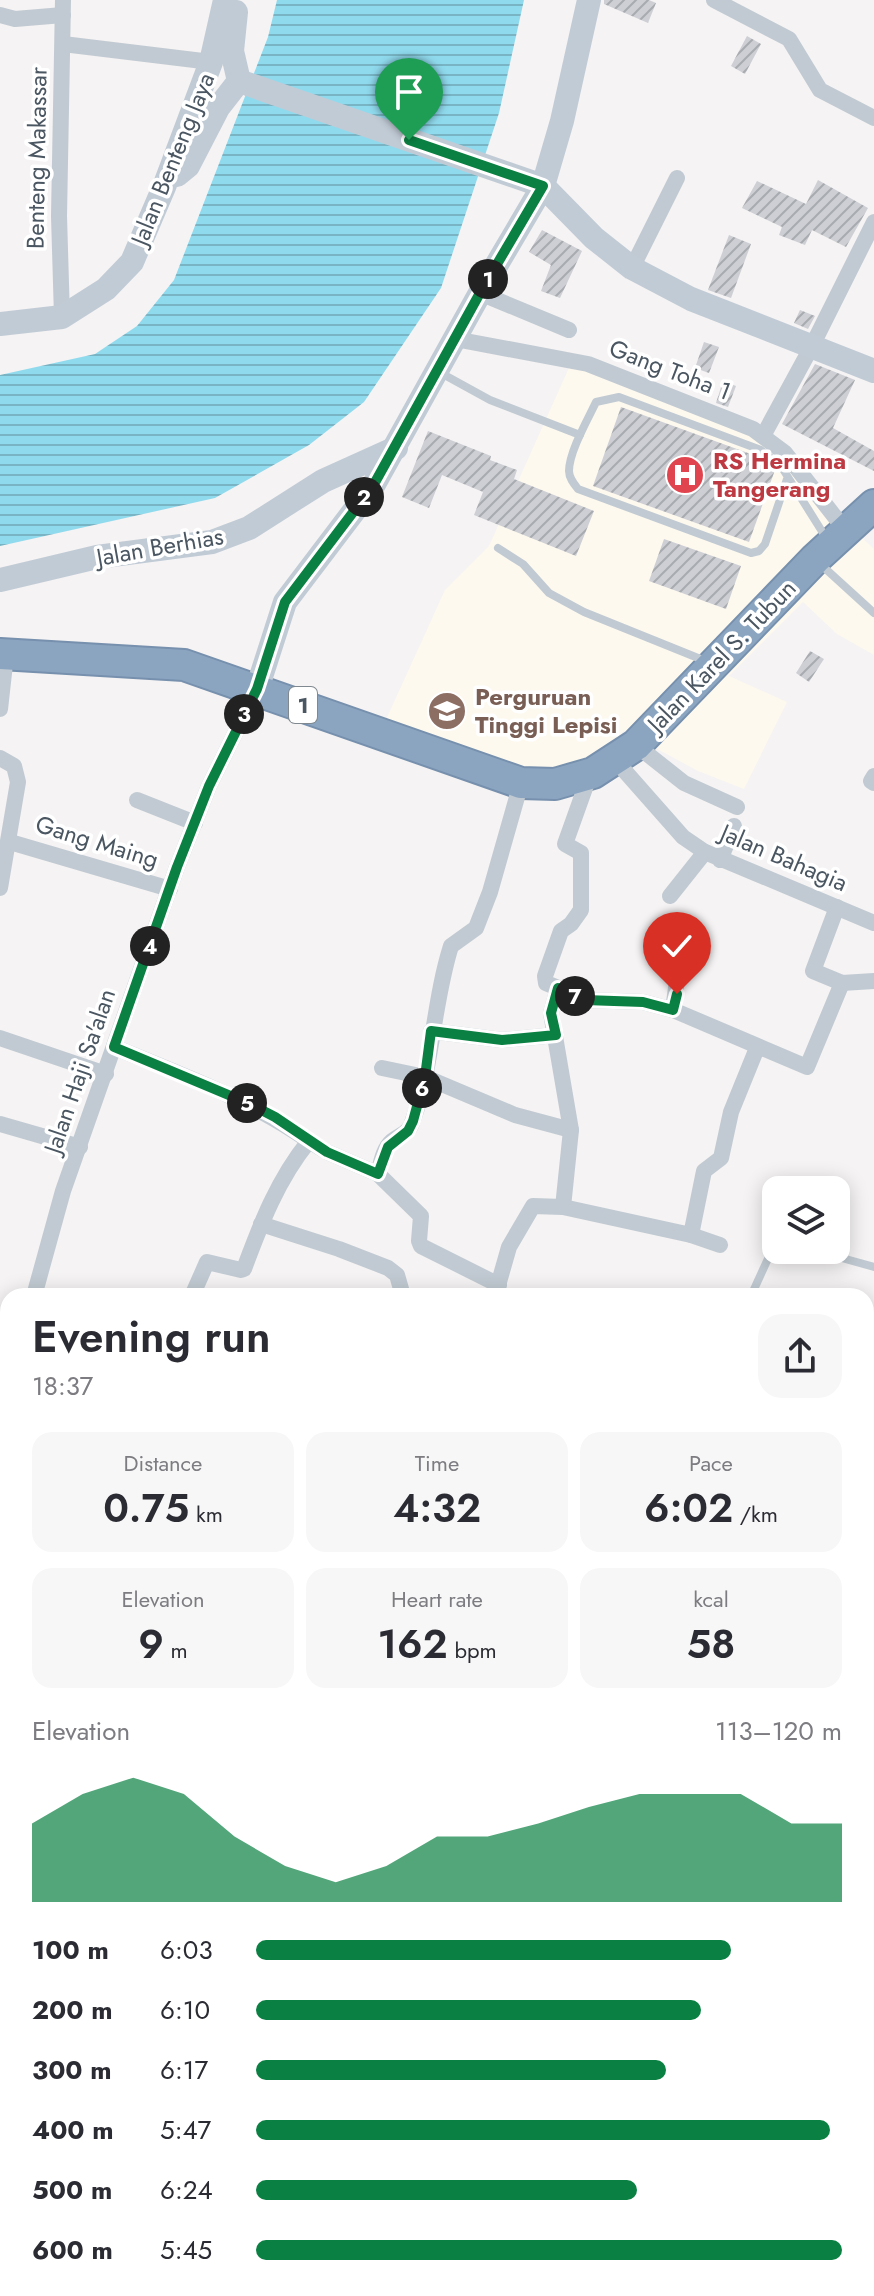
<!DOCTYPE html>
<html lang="en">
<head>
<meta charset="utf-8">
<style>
	body { margin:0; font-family:Jost,sans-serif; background:#f7f7f7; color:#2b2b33; height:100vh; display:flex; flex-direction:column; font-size:30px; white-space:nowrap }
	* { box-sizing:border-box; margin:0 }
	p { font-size:26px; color:#7c7c81 }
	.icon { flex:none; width:44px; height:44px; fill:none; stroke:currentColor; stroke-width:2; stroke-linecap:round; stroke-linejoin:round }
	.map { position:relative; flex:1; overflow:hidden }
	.side { position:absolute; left:0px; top:1288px; width:874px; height:1008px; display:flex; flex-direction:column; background:#fff; border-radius:24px 24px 0 0; box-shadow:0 4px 20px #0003 }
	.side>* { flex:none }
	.buttons { position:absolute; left:762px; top:1176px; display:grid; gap:16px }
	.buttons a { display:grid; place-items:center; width:88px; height:88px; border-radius:16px; background:#fff; box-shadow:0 4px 20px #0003; font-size:40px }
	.pin { position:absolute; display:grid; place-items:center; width:68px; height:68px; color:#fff; margin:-82px -34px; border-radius:50% 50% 50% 0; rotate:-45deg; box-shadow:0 0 8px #0007 }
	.pin .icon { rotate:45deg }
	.km { position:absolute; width:40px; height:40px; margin:-20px; border-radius:50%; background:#222; color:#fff; font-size:22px; line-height:40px; text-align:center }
	.round { display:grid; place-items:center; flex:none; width:84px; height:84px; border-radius:24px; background:#f7f7f7 }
	.overview { display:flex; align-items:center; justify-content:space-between; height:136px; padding:0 32px }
	h1 { font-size:44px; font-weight:600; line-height:60px }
	.stats { display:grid; grid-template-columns:repeat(3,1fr); gap:12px; height:136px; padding:8px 32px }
	.stats div { display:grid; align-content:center; border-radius:20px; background:#f7f7f7; text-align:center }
	.stats b { font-size:40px; font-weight:600 }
	.stats small { font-size:22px; font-weight:400 }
	.stats p { font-size:22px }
	.chart { height:224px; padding:16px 32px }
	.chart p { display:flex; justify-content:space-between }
	.chart svg { width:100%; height:144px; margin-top:8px; fill:#0b8043; opacity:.7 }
	ul { padding:0 32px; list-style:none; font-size:26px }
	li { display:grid; grid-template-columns:128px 96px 1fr; align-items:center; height:60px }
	li i { height:20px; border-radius:10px; background:#0b8043 }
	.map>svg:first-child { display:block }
</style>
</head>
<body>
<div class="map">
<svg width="874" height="2296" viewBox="0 0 874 2296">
	<defs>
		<pattern id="water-rules" width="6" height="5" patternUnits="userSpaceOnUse" patternTransform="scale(2)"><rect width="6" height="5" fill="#90daee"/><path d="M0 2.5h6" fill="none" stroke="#78b4c4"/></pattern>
		<pattern id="building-hatch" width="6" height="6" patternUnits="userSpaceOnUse" patternTransform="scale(2)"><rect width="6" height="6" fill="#cdcfd5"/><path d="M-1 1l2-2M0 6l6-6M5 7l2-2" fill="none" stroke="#a8abb0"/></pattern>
	</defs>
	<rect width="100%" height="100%" fill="#f5f3f3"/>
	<!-- commercial -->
	<polygon fill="#fdf9ef" points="572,361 769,434 845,522 874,549 874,655 837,634 803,602 729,676 787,702 744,789 698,771 624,731 603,750 544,776 384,724 445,590 489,546"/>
	<!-- water -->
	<polygon fill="url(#water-rules)" points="277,0 524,0 499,113 441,288 364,402 309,445 215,498 0,546 0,375 95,354 137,326 174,280 268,37"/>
	<!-- building -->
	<g fill="url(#building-hatch)">
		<polygon points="604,0 649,0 656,3 648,23 604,4"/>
		<polygon points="747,36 761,44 745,74 731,66"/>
		<polygon points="818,180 868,208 846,247 812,230 805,245 779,235 782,227 742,208 757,181 806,204"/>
		<polygon points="542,230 582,251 560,298 541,291 551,265 529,252"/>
		<polygon points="729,235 751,244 731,298 708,290"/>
		<polygon points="800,310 815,316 808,329 794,323"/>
		<polygon points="704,342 719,347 709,373 695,368"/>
		<polygon points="815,364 855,380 833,428 874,451 874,471 782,424"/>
		<polygon points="723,381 736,386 728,407 716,403"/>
		<polygon points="621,407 759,457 775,470 749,542 593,486"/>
		<polygon points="428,431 491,456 490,460 517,470 514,479 594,511 576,556 474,515 483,492 442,475 429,508 402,497"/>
		<polygon points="664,539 741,566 726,609 649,581"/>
		<polygon points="810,651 824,659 809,682 796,673"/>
	</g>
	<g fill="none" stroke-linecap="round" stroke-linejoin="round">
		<!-- highway casing -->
		<g stroke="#7690ad" stroke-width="34">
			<polyline id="highway" points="0,654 184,665 521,783 555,784 593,773 636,745 815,559 874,505"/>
		</g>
		<!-- lane -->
		<g stroke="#c1cad2" stroke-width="8">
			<polyline points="439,372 490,400 580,435"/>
			<path d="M787 479 765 544 759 551 751 553 578 489C574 484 569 478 569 471 569 452 588 419 596 402L619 397 761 450 781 466 828 541"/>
			<polyline points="498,548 523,564 549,593 584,612 708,662"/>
			<polyline points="818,562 874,613"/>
			<polyline points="813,1250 874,1267"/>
			<polyline points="751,1296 776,1241"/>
			<polyline points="866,1479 874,1458"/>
			<polyline points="866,1672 874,1675"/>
			<polyline points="0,1816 8,1818"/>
			<polyline points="866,2010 874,2013"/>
			<polyline points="866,2268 874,2271"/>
			<polyline points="166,2296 169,2288"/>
			<polyline points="417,2296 419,2288"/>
		</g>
		<!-- street -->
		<g stroke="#c1cad2" stroke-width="16">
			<polyline points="714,0 789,39 820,90 874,118"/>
			<polyline points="0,15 15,19 63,15"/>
			<polyline points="63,44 211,62"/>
			<polyline points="632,268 677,178"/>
			<polyline points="480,293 569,330"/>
			<polyline points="62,317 59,216 63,0"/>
			<polyline points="455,339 588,364 753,429 785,453 846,531"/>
			<polyline points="763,436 812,346 874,222"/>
			<polyline points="0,709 6,655"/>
			<polyline points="636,745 684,783 737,807"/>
			<polyline points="0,758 14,766 18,782 0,888"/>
			<polyline points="615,760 683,837 705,852 874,923"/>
			<polyline points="874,776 871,781 874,783"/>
			<polyline points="137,800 195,823"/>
			<polyline points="10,842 170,889"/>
			<polyline points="720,860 734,826"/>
			<polyline points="670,896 705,852"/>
			<polyline points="837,907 813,971 842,983 874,981"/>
			<polyline points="672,937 681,950 673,1010"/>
			<polyline points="558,988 546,983 545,976 561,931 571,924 581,910 581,853 565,844 590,774"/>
			<polyline points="431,1031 502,1040 556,1035"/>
			<polyline points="0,1038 106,1074"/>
			<path d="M114 1047C181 1075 249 1099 309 1141 278 1179 261 1223 244 1269L241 1270 207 1262 192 1296"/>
			<polyline points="382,1068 425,1077 515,1115 571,1130"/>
			<polyline points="0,1124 80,1147"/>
			<polyline points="309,1141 327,1152 378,1174 421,1216 419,1241 421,1246 499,1285"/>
			<path d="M378 1174C381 1163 383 1149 392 1141 402 1133 409 1134 413 1120 433 1064 433 1003 451 946L476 928 490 892 521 783"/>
			<polyline points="563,1207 571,1130 551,1013 558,988 585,1000 643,1002 673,1010 807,1067 842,983"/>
			<polyline points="261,1224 339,1249 388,1268 397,1275 403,1296"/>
			<polyline points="691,1235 720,1245"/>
			<polyline points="34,1296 63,1191 177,867 209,786 257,689"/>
			<polyline points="495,1296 509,1247 533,1206 563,1207 691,1235 704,1171 721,1158 731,1112 757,1048"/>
			<polyline points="0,1360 8,1363"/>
			<polyline points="0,1410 8,1386"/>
			<polyline points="0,1490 4,1502 3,1533 8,1539"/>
		</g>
		<!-- secondary -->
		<g stroke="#c1cbd6" stroke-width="24">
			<polyline points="236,12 232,51 239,81"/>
			<polyline points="239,81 543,186 594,238 632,268 691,299 874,371"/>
			<polyline points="177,175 188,166 218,108 239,81"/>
			<polyline points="0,324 62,317 106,289 132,262 164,187 211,62 225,0"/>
			<polyline points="0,580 97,557 212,542 249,528 323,481 396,448"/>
			<polyline points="257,689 285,602 373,486 480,293 543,186 562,121 589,0"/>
		</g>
		<!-- highway -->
		<use href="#highway" stroke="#8ba5c1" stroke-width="30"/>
	</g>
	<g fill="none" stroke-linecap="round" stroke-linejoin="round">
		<!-- route casing -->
		<g stroke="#fff" stroke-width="16">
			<polyline id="route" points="409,140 543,186 480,293 373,486 285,602 257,689 209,786 177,867 114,1047 250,1104 275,1117 327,1152 378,1174 388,1147 408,1131 413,1121 425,1077 431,1031 502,1040 556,1035 551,1013 558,988 585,1000 643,1002 673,1010 677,994"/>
		</g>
		<!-- route -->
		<use href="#route" stroke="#0b8043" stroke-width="10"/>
	</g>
	<!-- icons -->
	<defs>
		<g id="hospital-disc" transform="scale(2)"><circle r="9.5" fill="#e0444e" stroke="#fff"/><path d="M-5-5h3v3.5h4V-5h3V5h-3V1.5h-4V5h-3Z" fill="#fff"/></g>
		<g id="university-disc" transform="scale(2)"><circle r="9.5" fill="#8d6e63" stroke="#fff"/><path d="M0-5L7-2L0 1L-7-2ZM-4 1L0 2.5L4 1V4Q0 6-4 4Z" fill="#fff"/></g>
	</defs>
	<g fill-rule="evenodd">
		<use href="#hospital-disc" x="685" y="475"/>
		<use href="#university-disc" x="447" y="711"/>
	</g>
	<g text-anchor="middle" stroke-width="7" stroke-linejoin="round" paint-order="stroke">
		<!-- shield labels -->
		<rect fill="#fff" stroke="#808990" stroke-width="2" x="289" y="687" width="28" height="36" rx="6"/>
		<g font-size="22" font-weight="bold" fill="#4a5661">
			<text x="303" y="713">1</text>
		</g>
		<!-- street labels -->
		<g font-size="24" fill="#4a5661" stroke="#fff">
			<text transform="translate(37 158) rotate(-89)" y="8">Benteng Makassar</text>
			<text transform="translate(173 159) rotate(-68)" y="8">Jalan Benteng Jaya</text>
			<text transform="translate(670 370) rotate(21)" y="8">Gang Toha 1</text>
			<text transform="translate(160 547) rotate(-10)" y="8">Jalan Berhias</text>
			<text transform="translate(722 656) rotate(-46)" y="8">Jalan Karel S. Tubun</text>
			<text transform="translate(97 842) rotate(17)" y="8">Gang Maing</text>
			<text transform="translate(784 858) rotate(23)" y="8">Jalan Bahagia</text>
			<text transform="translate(80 1071) rotate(-71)" y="8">Jalan Haji Sa'alan</text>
		</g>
		<!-- health labels -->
		<g font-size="24" font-weight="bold" fill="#be3a42" stroke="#fff" text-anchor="start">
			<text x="713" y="469">RS Hermina<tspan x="713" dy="28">Tangerang</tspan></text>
		</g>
		<!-- education labels -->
		<g font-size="24" font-weight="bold" fill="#785e54" stroke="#fff" text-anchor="start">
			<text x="475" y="705">Perguruan<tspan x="475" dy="28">Tinggi Lepisi</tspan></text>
		</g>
	</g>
</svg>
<div class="buttons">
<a><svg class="icon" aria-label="layers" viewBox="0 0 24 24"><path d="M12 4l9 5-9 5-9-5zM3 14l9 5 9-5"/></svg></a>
</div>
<div class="pin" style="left:409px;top:140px;background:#1e9e55"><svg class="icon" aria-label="arrive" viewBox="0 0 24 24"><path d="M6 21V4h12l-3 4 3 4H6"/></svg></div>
<div class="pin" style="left:677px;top:994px;background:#d93025"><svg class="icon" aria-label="check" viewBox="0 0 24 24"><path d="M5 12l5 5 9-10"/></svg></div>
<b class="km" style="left:488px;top:279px">1</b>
<b class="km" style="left:364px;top:497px">2</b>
<b class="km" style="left:244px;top:714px">3</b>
<b class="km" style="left:150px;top:946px">4</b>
<b class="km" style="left:247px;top:1103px">5</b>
<b class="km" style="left:422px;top:1088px">6</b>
<b class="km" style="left:575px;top:996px">7</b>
<section class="side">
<div class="overview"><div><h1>Evening run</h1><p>18:37</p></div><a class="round"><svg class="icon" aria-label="share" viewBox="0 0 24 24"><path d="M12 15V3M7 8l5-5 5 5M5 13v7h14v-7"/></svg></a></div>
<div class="stats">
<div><p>Distance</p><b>0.75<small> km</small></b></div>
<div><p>Time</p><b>4:32</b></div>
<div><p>Pace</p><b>6:02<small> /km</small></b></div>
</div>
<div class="stats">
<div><p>Elevation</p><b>9<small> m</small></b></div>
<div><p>Heart rate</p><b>162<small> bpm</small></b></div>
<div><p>kcal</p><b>58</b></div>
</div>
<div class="chart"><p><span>Elevation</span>113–120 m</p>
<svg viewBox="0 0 160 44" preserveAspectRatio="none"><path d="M0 44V20L10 11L20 6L30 11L40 24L50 33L60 38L70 33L80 24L90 24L100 20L110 15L120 11L130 11L140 11L150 20L160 20V44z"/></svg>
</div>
<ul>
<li><b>100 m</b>6:03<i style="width:81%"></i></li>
<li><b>200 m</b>6:10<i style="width:76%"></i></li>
<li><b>300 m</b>6:17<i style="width:70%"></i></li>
<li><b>400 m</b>5:47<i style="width:98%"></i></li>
<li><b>500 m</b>6:24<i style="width:65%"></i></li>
<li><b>600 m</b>5:45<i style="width:100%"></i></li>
</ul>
</section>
</div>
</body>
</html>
